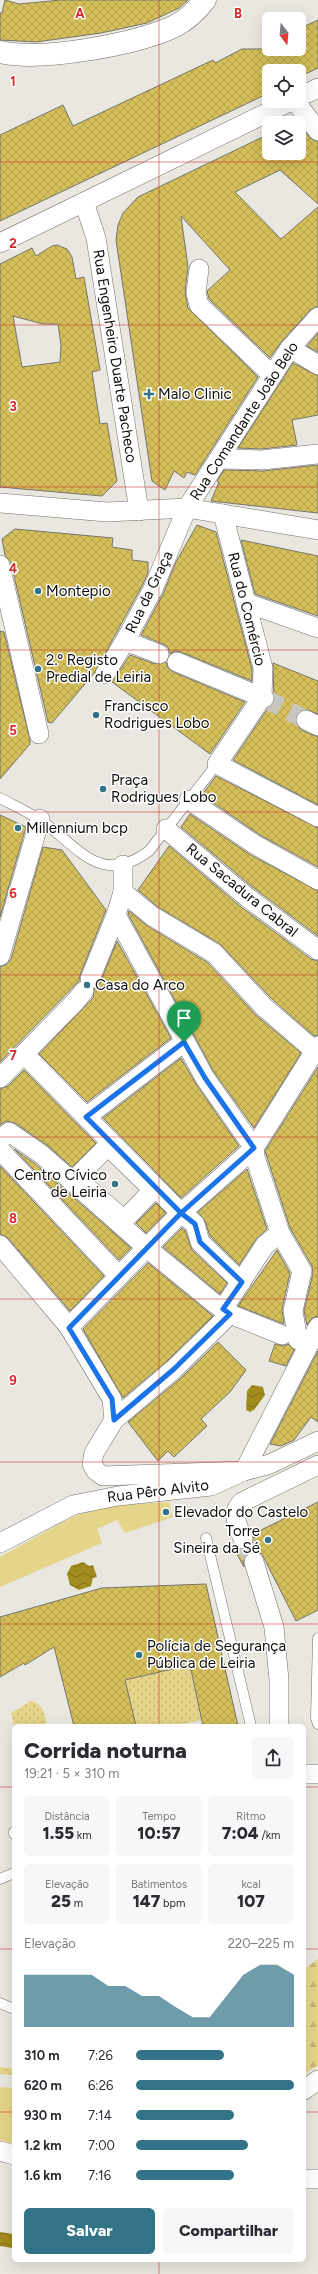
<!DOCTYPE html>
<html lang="pt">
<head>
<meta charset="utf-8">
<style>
	body { margin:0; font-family:Figtree,sans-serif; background:#f7f7f7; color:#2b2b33; height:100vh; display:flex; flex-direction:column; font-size:15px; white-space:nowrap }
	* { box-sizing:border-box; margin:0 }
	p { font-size:13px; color:#7c7c81 }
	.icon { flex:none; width:22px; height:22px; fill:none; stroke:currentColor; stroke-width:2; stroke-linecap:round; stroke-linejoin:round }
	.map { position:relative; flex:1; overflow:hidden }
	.sheet { position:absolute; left:12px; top:1724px; width:294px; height:538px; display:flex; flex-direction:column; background:#fff; border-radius:6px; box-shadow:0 4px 16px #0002 }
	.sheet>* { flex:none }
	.needle { width:26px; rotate:164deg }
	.tools { position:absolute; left:262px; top:12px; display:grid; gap:8px }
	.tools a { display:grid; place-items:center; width:44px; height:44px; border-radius:6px; background:#fff; box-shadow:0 4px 16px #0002; font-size:20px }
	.pin { position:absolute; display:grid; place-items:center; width:34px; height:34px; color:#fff; margin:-41px -17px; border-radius:50% 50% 50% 0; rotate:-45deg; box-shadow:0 0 4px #0007 }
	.pin .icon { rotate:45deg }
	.round { display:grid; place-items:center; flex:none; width:42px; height:42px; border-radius:6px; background:#f7f7f7 }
	.summary { display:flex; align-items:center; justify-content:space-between; height:68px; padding:0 12px }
	h1 { font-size:22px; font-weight:800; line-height:30px }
	.metrics { display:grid; grid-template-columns:repeat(3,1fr); gap:6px; height:68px; padding:4px 12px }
	.metrics div { display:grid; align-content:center; border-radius:6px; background:#f7f7f7; text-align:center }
	.metrics b { font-size:17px; font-weight:800 }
	.metrics small { font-size:11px; font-weight:400 }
	.metrics p { font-size:11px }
	.chart { height:112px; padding:8px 12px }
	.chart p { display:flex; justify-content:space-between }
	.chart svg { width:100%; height:72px; margin-top:4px; fill:#337387; opacity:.7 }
	.action { display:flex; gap:8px; margin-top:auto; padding:8px 12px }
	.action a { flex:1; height:46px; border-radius:6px; background:#337387; color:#fff; font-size:16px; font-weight:800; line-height:46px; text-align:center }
	.action a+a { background:#f7f7f7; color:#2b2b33 }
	ul { padding:0 12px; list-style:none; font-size:13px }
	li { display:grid; grid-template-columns:64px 48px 1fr; align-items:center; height:30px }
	li i { height:10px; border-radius:5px; background:#337387 }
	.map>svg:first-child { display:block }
</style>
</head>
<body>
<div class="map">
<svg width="318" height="2274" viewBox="0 0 318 2274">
	<defs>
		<pattern id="forest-firs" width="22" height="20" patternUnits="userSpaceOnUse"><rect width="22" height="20" fill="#e5d58a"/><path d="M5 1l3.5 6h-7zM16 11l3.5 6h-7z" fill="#c3b676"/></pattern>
		<pattern id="park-dots" width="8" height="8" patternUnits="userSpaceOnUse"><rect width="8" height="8" fill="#e5d58a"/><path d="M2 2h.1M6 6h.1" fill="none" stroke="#c3b676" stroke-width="1.8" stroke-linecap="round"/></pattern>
		<pattern id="water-waves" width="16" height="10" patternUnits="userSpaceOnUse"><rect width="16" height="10" fill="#a28c1d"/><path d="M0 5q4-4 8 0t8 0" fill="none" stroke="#827118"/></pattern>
		<pattern id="building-cross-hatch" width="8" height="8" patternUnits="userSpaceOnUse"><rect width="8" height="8" fill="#d5bf5a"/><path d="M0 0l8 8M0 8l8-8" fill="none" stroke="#b6a34d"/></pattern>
	</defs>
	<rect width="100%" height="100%" fill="#e9e7df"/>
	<!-- grass -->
	<g fill="#e5d58a">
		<polygon points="169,1502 173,1517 125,1533 117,1520 97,1529 102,1543 0,1587 0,1557 72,1517 108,1506"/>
		<polygon points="0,2087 14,2088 14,2144 0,2140"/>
	</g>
	<!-- forest -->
	<polygon fill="url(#forest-firs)" points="318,1959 318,2065 304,2074 304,1969"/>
	<!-- park -->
	<g fill="url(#park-dots)">
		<polygon points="190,1665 202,1720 173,1726 136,1726 125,1680"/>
		<path d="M31 1701C44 1704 45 1715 47 1726L14 1727 11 1713Z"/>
		<polygon points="0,2067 14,2069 14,2075 0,2074"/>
	</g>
	<!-- water -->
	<g fill="url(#water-waves)">
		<polygon points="252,1385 263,1387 265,1395 254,1410 250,1412 246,1410 247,1391"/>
		<polygon points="83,1562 89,1566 93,1565 97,1577 93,1578 91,1586 79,1590 70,1585 67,1574 71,1566"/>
		<polygon points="0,2232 14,2234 12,2248 0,2246"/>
	</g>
	<!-- building -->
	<g fill="url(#building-cross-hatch)" stroke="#76756e" fill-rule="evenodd">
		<polygon points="5,0 19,4 61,0 188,0 179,8 147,23 101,33 36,42 0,40 0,13 2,13"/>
		<polygon points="318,20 318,68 299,77 299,71 269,71 269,93 0,221 0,135 63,105 73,126 213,60 215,63 242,49 262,49 269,45 269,49 299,49 299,29"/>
		<polygon points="299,124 310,138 318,142 318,204 280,170 235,192 281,239 318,207 318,306 310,310 282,341 270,358 209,299 207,291 230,270 181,216 188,267 185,292 188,308 258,377 195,475 187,472 184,478 174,471 165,490 152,481 116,240 118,225 123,213 138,197 269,134 269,153 299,153"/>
		<path d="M57 245 67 249 72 257 76 279 84 277 100 370 92 372 100 424 107 423 117 481 102 496 0 487V264L32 248 36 256 52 246ZM13 316 43 324H58L61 345 60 362 22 367Z"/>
		<polygon points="318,333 318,352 307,346"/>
		<polygon points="293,363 318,376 318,415 292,420 297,445 262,449 238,448"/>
		<polygon points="318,465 318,513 211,501 219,482 217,481 224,470 263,471"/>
		<polygon points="197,525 216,532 252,669 252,681 181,652 175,651 170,654 168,647 163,644 141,635 163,594 176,562"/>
		<polygon points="15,529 113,538 112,547 132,550 132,560 148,562 148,573 143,584 95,672 52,723 48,722 11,563 5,555 2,539"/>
		<polygon points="241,540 318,556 318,616 255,594"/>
		<polygon points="0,631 4,632 30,740 30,744 0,779"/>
		<polygon points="130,655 155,664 166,662 168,668 173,672 245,702 210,754 112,682"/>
		<polygon points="273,663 318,681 318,714 305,709 300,711 295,720 301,730 318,737 318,805 233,760 268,708 274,702"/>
		<polygon points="216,776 318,828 318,867 260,835 202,795"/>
		<polygon points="190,814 249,854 318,891 318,936 255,889 181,827"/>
		<polygon points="0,815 26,827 0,917"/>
		<polygon points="169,846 241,907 311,959 318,961 318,1035 314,1036 272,999 220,944 158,907 138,890"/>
		<polygon points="43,847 62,850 106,910 80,975 79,981 0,1062 0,967 7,964 11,959"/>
		<polygon points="129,911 146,925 207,962 256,1015 301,1053 254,1128 214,1072 128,914"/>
		<polygon points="117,941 171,1038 87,1102 39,1054 93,998 94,989 100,983"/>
		<polygon points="181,1058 196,1084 239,1146 181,1198 103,1118"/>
		<polygon points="318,1067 318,1316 312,1318 307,1325 304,1311 313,1273 312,1266 290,1228 265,1151"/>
		<polygon points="24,1070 96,1143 72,1167 47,1145 15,1123 6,1121 0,1125 0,1089 8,1086"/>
		<polygon points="14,1149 34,1163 131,1248 119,1260"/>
		<polygon points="0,1166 104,1276 70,1311 8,1238 0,1234"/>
		<polygon points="247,1169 267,1229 256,1239 239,1265 210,1236 205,1221 198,1212"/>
		<polygon points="156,1203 166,1213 146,1233 136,1223"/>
		<polygon points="182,1228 185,1230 192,1250 227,1283 220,1294 163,1247"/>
		<polygon points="277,1250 290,1273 282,1309 284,1324 238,1306"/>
		<polygon points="148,1263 213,1316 167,1361 123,1398 83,1329"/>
		<polygon points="218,1342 246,1370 230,1392 201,1419 207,1426 174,1457 168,1451 158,1461 128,1422 182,1377"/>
		<polygon points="275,1344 283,1346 288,1344 294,1350 286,1366 269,1361"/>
		<polygon points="318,1351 318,1422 311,1417 294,1440 281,1446 270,1444"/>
		<polygon points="318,1502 318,1610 296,1621 262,1554 256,1551 246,1554 243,1560 244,1567 232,1545 241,1550 247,1549 254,1541 253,1534"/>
		<polygon points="206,1584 238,1726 203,1726 190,1665 125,1680 136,1726 74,1726 54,1647 25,1665 24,1663 0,1677 0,1617 102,1588"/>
	</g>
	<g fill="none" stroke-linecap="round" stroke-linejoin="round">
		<!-- street-tunnel -->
		<g stroke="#c8c7bf" stroke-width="19" stroke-dasharray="19 10" stroke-linecap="butt">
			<polyline points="264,698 306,720"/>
			<polyline points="243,1539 254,1562"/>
		</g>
		<!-- lane casing -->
		<g stroke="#72716a" stroke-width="11">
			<g id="lane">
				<path d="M0 798C13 805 28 812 41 820 78 847 101 887 149 851L217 764"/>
				<polyline points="206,1538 251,1726"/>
				<polyline points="318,1638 316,1718 318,1724"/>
				<polyline points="14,1832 14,1834"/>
				<polyline points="0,1879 14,1873"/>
				<polyline points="0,2003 14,2009"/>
			</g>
		</g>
		<!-- street casing -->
		<g stroke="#72716a" stroke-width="20">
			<g id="street">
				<polyline points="299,97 318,88"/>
				<polyline points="295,101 318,131"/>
				<polyline points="84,202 96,238 139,511"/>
				<polyline points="0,243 291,101"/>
				<polyline points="199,269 196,293 199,305 272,375"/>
				<polyline points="290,348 318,365"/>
				<polyline points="219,459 262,460 318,454"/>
				<polyline points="0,503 107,512 187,508 318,530"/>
				<polyline points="223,514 263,668 262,697 217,764 318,817"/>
				<polyline points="0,565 39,734"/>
				<polyline points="247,603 318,628"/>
				<polyline points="125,641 159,654"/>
				<polyline points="177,662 264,698"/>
				<polyline points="105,674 125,641 153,589 187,508 290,348 318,317"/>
				<polyline points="306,720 318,726"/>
				<polyline points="189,800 254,844 318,880"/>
				<polyline points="166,829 248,898 318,950"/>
				<polyline points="123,892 152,916 214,953 264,1007 315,1051"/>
				<polyline points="116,915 205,1078 254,1148 255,1157 280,1233 302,1271 293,1311 298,1340"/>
				<polyline points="0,956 40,819"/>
				<polyline points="90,979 116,915 123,892 123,865"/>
				<polyline points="24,1054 181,1213 195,1224 200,1242 241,1282"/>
				<polyline points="0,1078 75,1002 84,991"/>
				<polyline points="86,1117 184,1042"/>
				<polyline points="0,1140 9,1132 41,1154 147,1248 214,1303 230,1314 282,1335"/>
				<polygon points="108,1146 153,1190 124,1220 76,1178"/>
				<polyline points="0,1150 119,1276"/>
				<polyline points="0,1245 69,1327 112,1399 114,1420 94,1453 92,1464 96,1471 103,1476 244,1471"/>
				<polyline points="223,1309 265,1245 280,1233"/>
				<polyline points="69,1327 181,1213 254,1148 318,1046"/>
				<polyline points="114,1420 174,1369 230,1314"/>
				<polyline points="244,1471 318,1327"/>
				<path d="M243 1539C238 1526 230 1513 242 1502L318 1465"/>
				<polyline points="0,1543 73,1505 118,1496 211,1486 244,1471 270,1464 318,1441"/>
				<polyline points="254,1562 274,1627 279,1680 279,1726"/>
				<polyline points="304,1774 318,1774"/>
				<polyline points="304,2090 318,2080"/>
				<polyline points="0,2151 14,2155"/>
				<polyline points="304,2179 318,2179"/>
			</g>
		</g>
		<!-- secondary casing -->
		<g stroke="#72716a" stroke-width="23">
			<path id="secondary" d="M0 52C41 62 137 44 175 26 187 20 197 10 205 0"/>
		</g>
		<!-- lane -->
		<use href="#lane" stroke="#fff" stroke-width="10"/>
		<!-- street -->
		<use href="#street" stroke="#fff" stroke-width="19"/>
		<!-- secondary -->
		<use href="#secondary" stroke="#fff" stroke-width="22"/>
	</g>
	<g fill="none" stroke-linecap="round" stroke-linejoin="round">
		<!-- route casing -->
		<g stroke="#fff" stroke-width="8">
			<polyline id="route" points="184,1042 205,1078 254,1148 181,1213 69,1328 112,1399 114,1420 174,1369 230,1314 223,1309 242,1282 200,1242 195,1224 181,1213 86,1117 184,1042"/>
		</g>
		<!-- route -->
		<use href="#route" stroke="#1a73e8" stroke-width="5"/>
	</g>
	<!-- grid -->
	<path fill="none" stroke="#d62828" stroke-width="1" stroke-opacity="0.55" d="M159 0V1726M0 162H318M0 325H318M0 487H318M0 650H318M0 812H318M0 975H318M0 1137H318M0 1299H318M0 1462H318M0 1624H318M0 1787H14M304 1787H318M0 1949H14M304 1949H318M0 2112H14M304 2112H318M159 2260V2274"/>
	<!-- markers -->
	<g fill="#337387" stroke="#fff" stroke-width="1.5">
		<path d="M147 388h4v4h4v4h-4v4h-4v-4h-4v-4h4z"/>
		<circle cx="38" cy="591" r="4"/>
		<circle cx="38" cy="669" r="4"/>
		<circle cx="96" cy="715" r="4"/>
		<circle cx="103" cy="789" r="4"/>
		<circle cx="18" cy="828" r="4"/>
		<circle cx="87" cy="985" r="4"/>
		<circle cx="115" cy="1184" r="4"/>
		<circle cx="166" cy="1512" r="4"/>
		<circle cx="268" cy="1540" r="4"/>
		<circle cx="139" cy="1655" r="4"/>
	</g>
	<g text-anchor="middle" stroke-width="3" stroke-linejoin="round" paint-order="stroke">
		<!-- street labels -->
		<g font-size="15" fill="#0f0f0c" stroke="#fff">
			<text transform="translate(115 356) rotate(81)" y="5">Rua Engenheiro Duarte Pacheco</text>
			<text transform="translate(244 421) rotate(-57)" y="5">Rua Comandante João Belo</text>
			<text transform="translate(149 592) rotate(-64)" y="5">Rua da Graça</text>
			<text transform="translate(247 609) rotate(76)" y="5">Rua do Comércio</text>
			<text transform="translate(242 890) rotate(39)" y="5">Rua Sacadura Cabral</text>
			<text transform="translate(158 1491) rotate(-7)" y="5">Rua Pêro Alvito</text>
		</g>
		<!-- poi labels -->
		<g font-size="15" fill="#0f0f0c" stroke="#fff" text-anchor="start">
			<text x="158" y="399">Malo Clinic</text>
			<text x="46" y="596">Montepio</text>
			<text x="46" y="665">2.º Registo<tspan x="46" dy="17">Predial de Leiria</tspan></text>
			<text x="104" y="711">Francisco<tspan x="104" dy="17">Rodrigues Lobo</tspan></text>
			<text x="111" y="785">Praça<tspan x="111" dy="17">Rodrigues Lobo</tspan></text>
			<text x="26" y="833">Millennium bcp</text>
			<text x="95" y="990">Casa do Arco</text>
			<text x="107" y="1180" text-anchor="end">Centro Cívico<tspan x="107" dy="17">de Leiria</tspan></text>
			<text x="174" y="1517">Elevador do Castelo</text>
			<text x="260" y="1536" text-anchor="end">Torre<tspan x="260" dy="17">Sineira da Sé</tspan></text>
			<text x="147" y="1651">Polícia de Segurança<tspan x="147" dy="17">Pública de Leiria</tspan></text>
		</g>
	</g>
	<g font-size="13" text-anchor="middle" font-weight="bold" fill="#d62828" stroke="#fff" stroke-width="3" stroke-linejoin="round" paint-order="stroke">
		<text x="80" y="18">A</text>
		<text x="238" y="18">B</text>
		<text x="13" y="86">1</text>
		<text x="13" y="248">2</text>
		<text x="13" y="411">3</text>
		<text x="13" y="573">4</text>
		<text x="13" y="735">5</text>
		<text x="13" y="898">6</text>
		<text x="13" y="1060">7</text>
		<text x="13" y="1223">8</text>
		<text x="13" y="1385">9</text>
	</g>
</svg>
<div class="tools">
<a><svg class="needle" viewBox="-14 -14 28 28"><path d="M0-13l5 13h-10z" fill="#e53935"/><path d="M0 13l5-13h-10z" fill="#7c7c81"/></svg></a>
<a><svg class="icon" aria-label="locate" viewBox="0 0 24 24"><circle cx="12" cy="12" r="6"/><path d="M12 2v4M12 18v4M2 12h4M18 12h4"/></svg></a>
<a><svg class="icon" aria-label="layers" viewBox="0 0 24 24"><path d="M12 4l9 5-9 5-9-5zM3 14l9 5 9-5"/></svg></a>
</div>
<div class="pin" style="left:184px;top:1042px;background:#1e9e55"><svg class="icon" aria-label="arrive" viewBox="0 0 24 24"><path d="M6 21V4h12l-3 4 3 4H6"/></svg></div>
<section class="sheet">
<div class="summary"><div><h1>Corrida noturna</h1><p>19:21 · 5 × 310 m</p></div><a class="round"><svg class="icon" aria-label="share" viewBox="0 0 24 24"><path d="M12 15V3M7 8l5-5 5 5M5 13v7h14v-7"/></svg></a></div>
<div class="metrics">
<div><p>Distância</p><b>1.55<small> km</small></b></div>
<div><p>Tempo</p><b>10:57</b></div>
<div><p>Ritmo</p><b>7:04<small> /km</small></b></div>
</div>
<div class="metrics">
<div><p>Elevação</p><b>25<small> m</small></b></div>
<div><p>Batimentos</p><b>147<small> bpm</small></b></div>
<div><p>kcal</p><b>107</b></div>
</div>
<div class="chart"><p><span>Elevação</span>220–225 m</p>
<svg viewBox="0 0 160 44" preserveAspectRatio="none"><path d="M0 44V12L10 12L20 12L30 12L40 12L50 19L60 19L70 25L80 25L90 32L100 38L110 38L120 25L130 12L140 6L150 6L160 12V44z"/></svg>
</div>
<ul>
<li><b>310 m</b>7:26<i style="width:56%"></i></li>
<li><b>620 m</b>6:26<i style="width:100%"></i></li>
<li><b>930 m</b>7:14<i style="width:62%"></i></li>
<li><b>1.2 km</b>7:00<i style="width:71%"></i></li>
<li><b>1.6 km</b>7:16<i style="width:62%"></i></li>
</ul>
<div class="action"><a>Salvar</a><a>Compartilhar</a></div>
</section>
</div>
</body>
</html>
